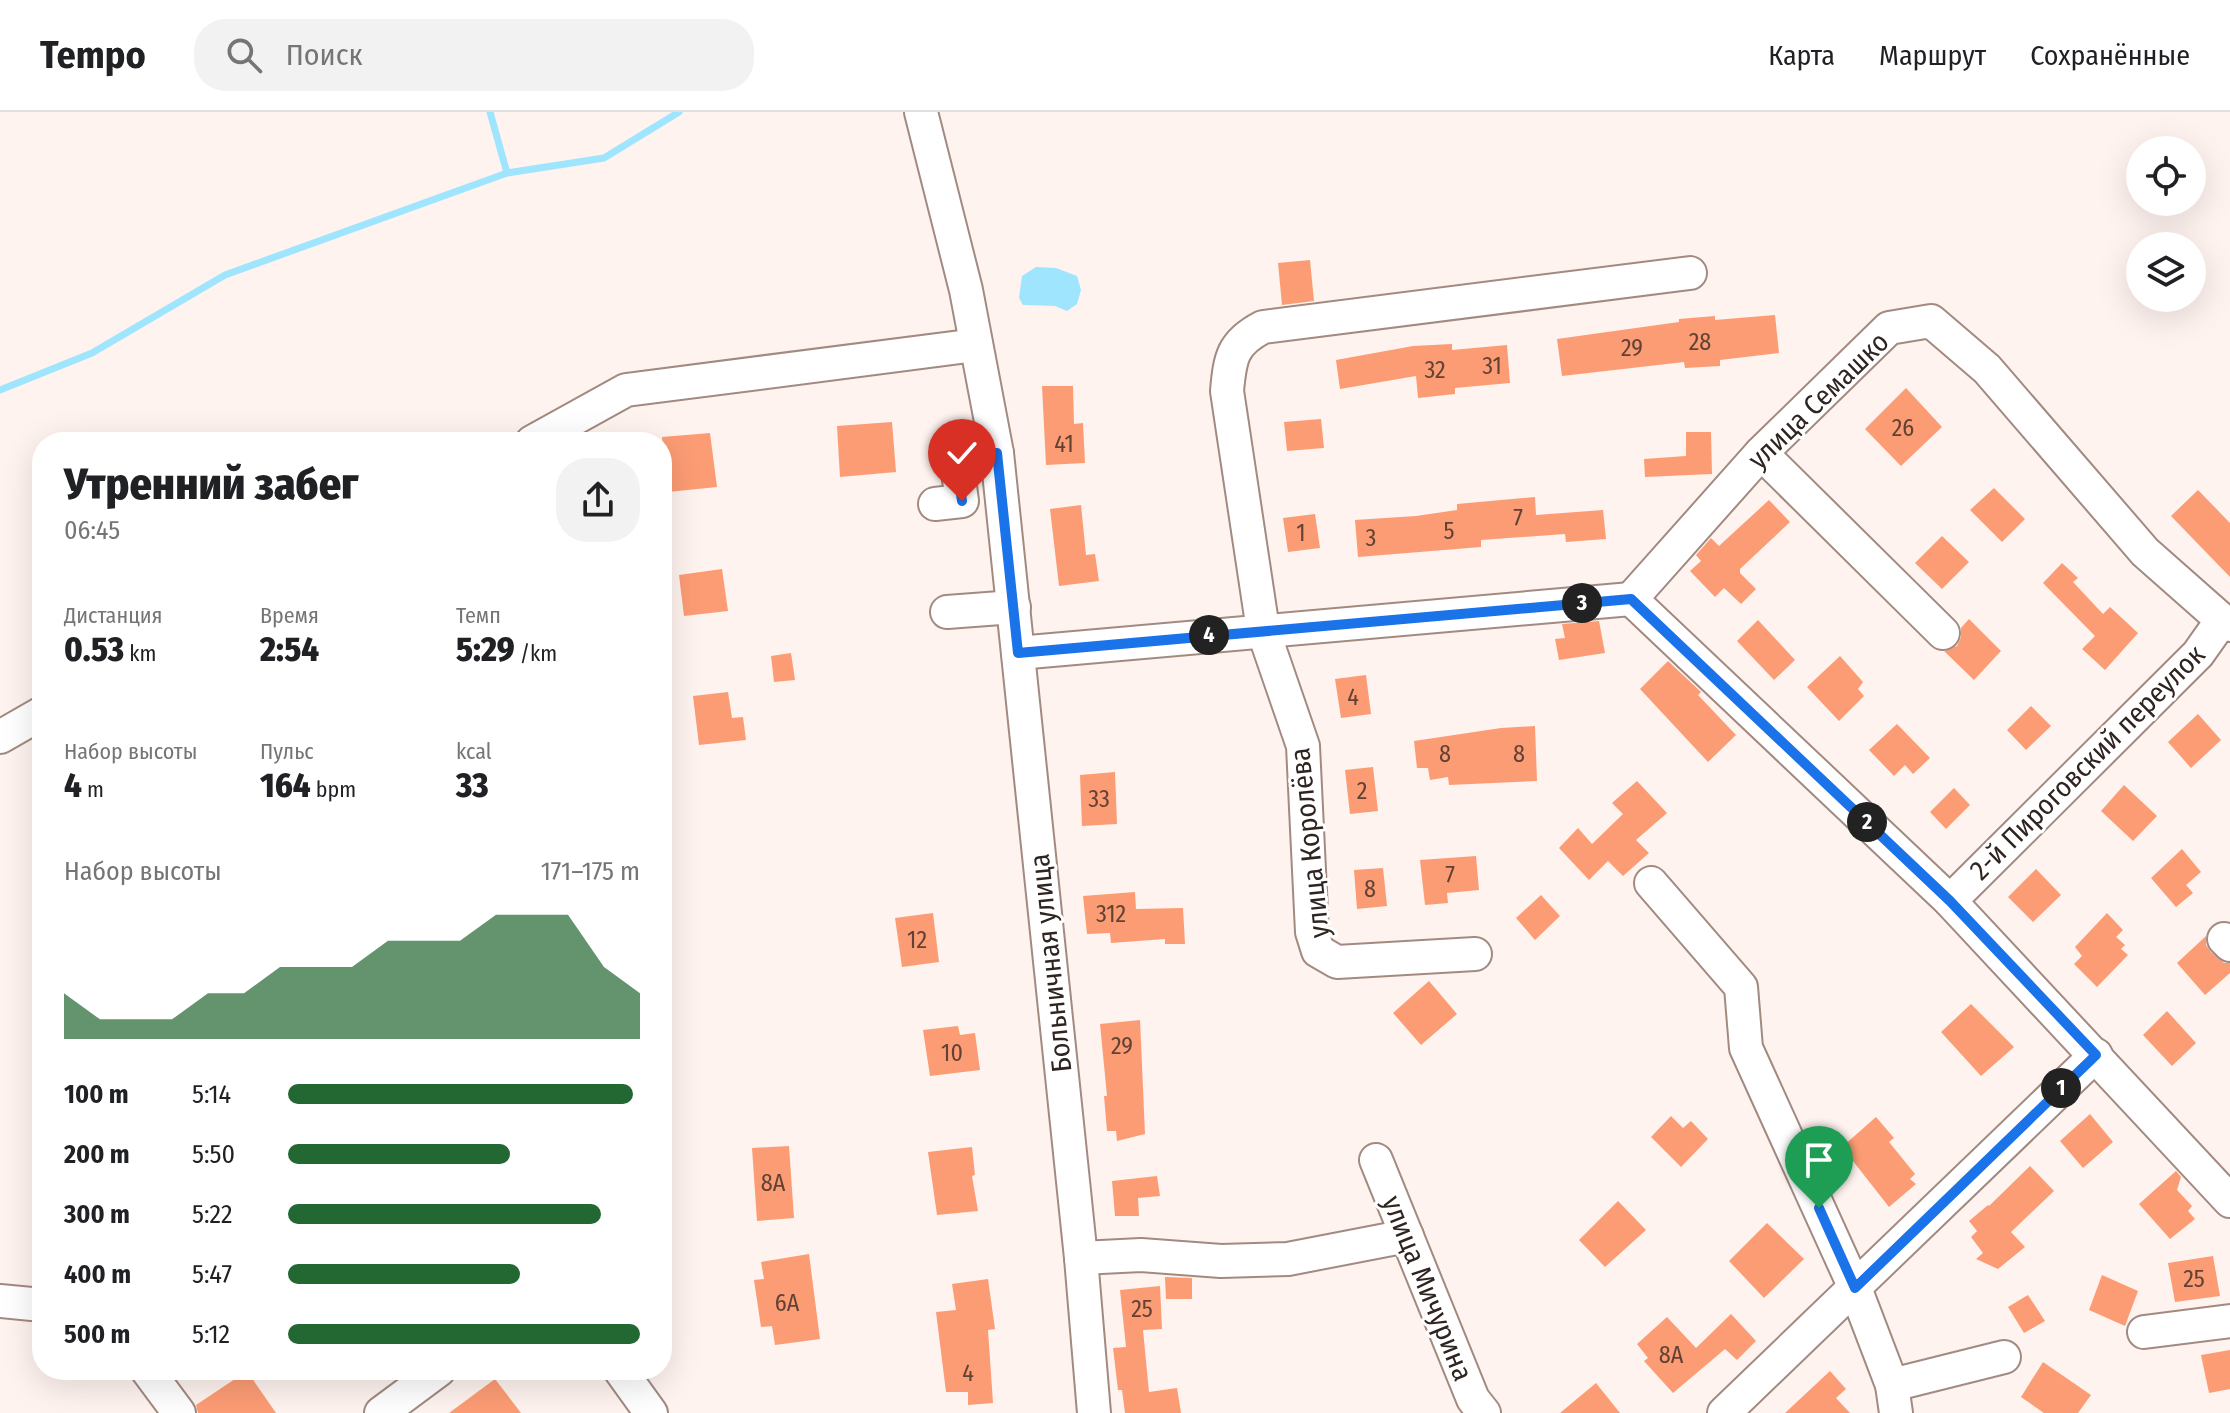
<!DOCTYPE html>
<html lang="ru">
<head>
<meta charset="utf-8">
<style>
	body { margin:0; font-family:"Fira Sans Condensed",sans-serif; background:#f2f2f2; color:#202124; height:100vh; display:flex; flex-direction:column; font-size:30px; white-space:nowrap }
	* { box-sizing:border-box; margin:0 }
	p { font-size:26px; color:#757577 }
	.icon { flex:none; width:44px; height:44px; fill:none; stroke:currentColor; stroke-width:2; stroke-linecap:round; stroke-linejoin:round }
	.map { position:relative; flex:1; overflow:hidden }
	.drawer { position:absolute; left:32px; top:320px; width:640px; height:948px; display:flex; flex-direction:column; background:#fff; border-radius:32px; box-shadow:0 8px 32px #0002 }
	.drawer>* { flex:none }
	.fabs { position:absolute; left:2126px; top:24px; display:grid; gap:16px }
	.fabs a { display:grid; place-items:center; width:80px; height:80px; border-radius:50%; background:#fff; box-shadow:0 8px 32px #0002; font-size:40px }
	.pin { position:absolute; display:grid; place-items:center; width:68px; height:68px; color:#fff; margin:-82px -34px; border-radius:50% 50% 50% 0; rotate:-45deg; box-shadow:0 0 8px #0007 }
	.pin .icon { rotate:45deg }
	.km { position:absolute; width:40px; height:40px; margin:-20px; border-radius:50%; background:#222; color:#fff; font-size:22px; line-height:40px; text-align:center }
	.round { display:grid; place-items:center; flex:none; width:84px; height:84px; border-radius:32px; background:#f2f2f2 }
	.summary { display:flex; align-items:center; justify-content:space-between; height:136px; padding:0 32px }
	h1 { font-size:44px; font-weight:800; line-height:60px }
	.metrics { display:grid; grid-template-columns:repeat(3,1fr); gap:12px; height:136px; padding:8px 32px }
	.metrics div { display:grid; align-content:center }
	.metrics b { font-size:34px; font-weight:800 }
	.metrics small { font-size:22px; font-weight:400 }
	.metrics p { font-size:22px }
	.chart { height:224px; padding:16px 32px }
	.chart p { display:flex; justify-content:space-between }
	.chart svg { width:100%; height:144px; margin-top:8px; fill:#236732; opacity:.7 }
	ul { padding:0 32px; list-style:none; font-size:26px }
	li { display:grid; grid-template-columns:128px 96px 1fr; align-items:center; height:60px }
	li i { height:20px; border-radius:10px; background:#236732 }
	header { display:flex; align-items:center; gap:48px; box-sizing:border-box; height:112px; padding:0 40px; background:#fff; border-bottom:2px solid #e0e0e0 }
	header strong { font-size:38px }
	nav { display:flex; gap:44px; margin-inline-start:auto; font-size:28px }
	.search { width:560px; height:72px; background:#f2f2f2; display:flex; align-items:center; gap:20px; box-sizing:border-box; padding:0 28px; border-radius:32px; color:#757577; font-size:30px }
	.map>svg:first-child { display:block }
</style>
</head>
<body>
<header>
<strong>Tempo</strong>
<div class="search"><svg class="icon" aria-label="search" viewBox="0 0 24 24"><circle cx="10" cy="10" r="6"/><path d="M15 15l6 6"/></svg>Поиск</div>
<nav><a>Карта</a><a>Маршрут</a><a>Сохранённые</a></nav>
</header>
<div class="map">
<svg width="2230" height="1301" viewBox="0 0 2230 1301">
	<rect width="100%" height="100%" fill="#fef3ef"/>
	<!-- water -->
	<polygon fill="#a0e5fe" points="1036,155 1056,156 1077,164 1081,178 1077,192 1067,199 1055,194 1023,193 1019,186 1022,164"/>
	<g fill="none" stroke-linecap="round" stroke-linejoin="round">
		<!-- stream -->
		<g stroke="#a0e5fe" stroke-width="7">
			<polyline points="490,0 507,61"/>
			<polyline points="0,278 92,241 225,163 507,61 604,46 679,0"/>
		</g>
	</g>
	<!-- building -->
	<g fill="#fc9c74">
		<polygon points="1310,148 1314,189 1282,193 1278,151"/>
		<polygon points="1775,203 1779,241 1720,248 1720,254 1685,256 1684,250 1562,264 1557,227 1679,210 1679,207 1715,204 1715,208"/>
		<polygon points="1452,232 1452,238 1507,233 1510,271 1455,276 1455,282 1418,286 1416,264 1340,277 1336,248 1413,234"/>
		<polygon points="1042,274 1073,274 1074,312 1083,311 1085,351 1046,353"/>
		<polygon points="1906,276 1942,315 1901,354 1865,317"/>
		<polygon points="1321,307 1324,336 1287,339 1284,310"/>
		<polygon points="892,310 896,360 840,365 837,314"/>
		<polygon points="1686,320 1711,320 1712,362 1645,365 1644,347 1686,344"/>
		<polygon points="710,321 717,375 668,380 662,325"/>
		<polygon points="1994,376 2025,407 2002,430 1970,398"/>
		<polygon points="2198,378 2230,411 2230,465 2171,404"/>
		<polygon points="1535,385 1536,403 1603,398 1606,427 1566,430 1565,422 1481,428 1481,435 1358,445 1355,408 1416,404 1457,398 1457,392"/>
		<polygon points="1769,388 1790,410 1740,457 1740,461 1756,477 1741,492 1724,476 1715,485 1690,459 1701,449 1696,443 1711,426 1719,434"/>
		<polygon points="1081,393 1086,443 1095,442 1099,469 1059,474 1050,397"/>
		<polygon points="1315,402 1320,436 1288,440 1283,406"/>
		<polygon points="1942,424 1969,450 1942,477 1915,451"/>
		<polygon points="2062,451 2078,466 2073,470 2103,502 2110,495 2138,521 2105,558 2082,537 2095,524 2043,471"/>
		<polygon points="722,457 728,499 684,504 679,463"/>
		<polygon points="1969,507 2001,539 1974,568 1944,539 1957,534 1961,525 1961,516"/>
		<polygon points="1758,508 1795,548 1774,568 1737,529"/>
		<polygon points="1599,509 1605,541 1559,548 1555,527 1565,526 1562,512"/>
		<polygon points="791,541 795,568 774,570 771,544"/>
		<polygon points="1840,544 1863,570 1858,577 1864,584 1839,609 1807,575"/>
		<polygon points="1668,549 1701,580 1698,583 1736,623 1708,650 1640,577"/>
		<polygon points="1366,563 1371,602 1341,606 1335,567"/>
		<polygon points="728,580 732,606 743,605 746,628 699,633 693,584"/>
		<polygon points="2031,594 2051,614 2026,638 2007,618"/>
		<polygon points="2198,602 2221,628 2191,656 2168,630"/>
		<polygon points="1897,612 1930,646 1913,662 1905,653 1894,664 1869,638"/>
		<polygon points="1535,614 1537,669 1449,673 1448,665 1430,668 1428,656 1417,656 1414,629 1501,616"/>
		<polygon points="1373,655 1378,699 1350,702 1345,658"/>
		<polygon points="1115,660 1117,712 1082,714 1080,663"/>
		<polygon points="1637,669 1667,701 1636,728 1649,741 1623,764 1608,749 1589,768 1559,736 1578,716 1592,732 1623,702 1612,691"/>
		<polygon points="2124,673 2157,704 2133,729 2101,699"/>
		<polygon points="1954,676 1970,693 1946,717 1930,700"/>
		<polygon points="2182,737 2201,760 2186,773 2193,781 2176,795 2151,766"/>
		<polygon points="1476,744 1479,778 1447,781 1448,791 1425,793 1420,748"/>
		<polygon points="1383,756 1387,794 1357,797 1354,758"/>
		<polygon points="2036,757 2061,783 2033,810 2008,785"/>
		<polygon points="1135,780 1136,797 1183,796 1185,832 1165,832 1165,827 1111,831 1110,821 1087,822 1083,784"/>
		<polygon points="1541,783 1560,804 1535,828 1516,806"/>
		<polygon points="933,801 939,850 902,855 895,806"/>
		<polygon points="2107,801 2123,818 2116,825 2125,833 2121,837 2128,843 2097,875 2074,852 2082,844 2075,835"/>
		<polygon points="2206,824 2206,833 2211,840 2224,851 2230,851 2230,861 2205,883 2177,851"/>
		<polygon points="1429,869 1457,902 1421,933 1393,901"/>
		<polygon points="1971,892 2014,935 1981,964 1941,920"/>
		<polygon points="2167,899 2196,931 2172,954 2143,923"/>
		<polygon points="1140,908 1145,1022 1117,1029 1116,1019 1107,1019 1104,984 1107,984 1100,912"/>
		<polygon points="958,914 960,923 975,921 980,958 930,964 923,918"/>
		<polygon points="2090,1002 2113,1030 2083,1056 2060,1029"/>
		<polygon points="1671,1004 1683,1016 1691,1009 1708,1027 1681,1055 1651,1025"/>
		<polygon points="1876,1005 1894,1026 1889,1030 1915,1062 1910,1067 1916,1072 1889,1095 1842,1035"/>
		<polygon points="789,1034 794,1106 757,1109 752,1036"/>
		<polygon points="972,1035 975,1063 972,1064 978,1099 937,1103 928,1040"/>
		<polygon points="2030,1054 2054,1079 2011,1120 2025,1135 1998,1157 1976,1147 1983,1141 1971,1125 1977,1119 1969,1109 1988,1093 1989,1094"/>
		<polygon points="2176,1059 2181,1065 2177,1078 2192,1094 2188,1099 2195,1107 2170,1127 2139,1092"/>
		<polygon points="1157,1064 1160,1084 1138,1086 1139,1104 1115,1104 1112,1069"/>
		<polygon points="1618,1089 1646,1118 1605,1155 1579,1128"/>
		<polygon points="1767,1111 1804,1147 1764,1186 1729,1149"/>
		<polygon points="809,1142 820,1227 775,1233 772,1214 761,1215 754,1168 764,1167 761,1150"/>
		<polygon points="2213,1144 2220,1184 2175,1190 2168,1151"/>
		<polygon points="2102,1163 2138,1179 2125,1214 2089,1198"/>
		<polygon points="1165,1165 1192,1166 1192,1187 1166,1187"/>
		<polygon points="988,1167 995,1217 988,1218 993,1291 968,1293 968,1280 946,1280 936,1200 956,1198 952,1172"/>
		<polygon points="1160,1174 1162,1217 1143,1218 1149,1280 1177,1276 1181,1301 1125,1301 1122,1278 1118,1278 1113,1236 1126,1235 1120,1178"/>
		<polygon points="2028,1183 2045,1209 2024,1221 2008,1195"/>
		<polygon points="1731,1202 1756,1229 1737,1248 1725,1237 1673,1281 1644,1249 1648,1246 1637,1232 1667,1205 1696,1236"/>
		<polygon points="2230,1238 2230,1277 2209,1281 2201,1243"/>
		<polygon points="2043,1250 2091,1283 2078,1301 2044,1301 2021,1285"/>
		<polygon points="247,1259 276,1301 198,1301 196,1293"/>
		<polygon points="1830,1259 1846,1277 1836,1286 1850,1301 1785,1301"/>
		<polygon points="495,1267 521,1301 449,1301"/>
		<polygon points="1596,1271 1620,1301 1560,1301"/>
	</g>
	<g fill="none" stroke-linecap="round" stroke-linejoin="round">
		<!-- minor casing -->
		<g stroke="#a28a81" stroke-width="36">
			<g id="minor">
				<polyline points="921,0 966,178 997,341 1081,1146 1094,1301"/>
				<polyline points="532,330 626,278 976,233"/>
				<polyline points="1761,341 1943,521"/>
				<polyline points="935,392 962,389 956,346 997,341"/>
				<polyline points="1631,487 1950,789 2230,1089"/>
				<polyline points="1631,487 1761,341 1889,216 1931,209 1987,257 2145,440 2222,508 2230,513"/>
				<polyline points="947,500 1014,495"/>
				<polyline points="1018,541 1631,487"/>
				<polyline points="0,625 42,601"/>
				<polyline points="1651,771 1741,875 1746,936 1855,1176 1892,1273 1896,1301"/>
				<polyline points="1950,789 2198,542 2222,508"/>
				<polyline points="2224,827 2230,833"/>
				<path d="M1475 842 1337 850 1318 839 1312 820 1303 634 1263 518 1227 279C1230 246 1232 231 1263 215L1690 161"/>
				<polyline points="1376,1048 1473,1287 1484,1301"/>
				<polyline points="1081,1146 1141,1143 1221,1149 1288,1147 1407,1124"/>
				<polyline points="0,1189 42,1193"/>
				<polyline points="2144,1220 2230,1209"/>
				<polyline points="147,1258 179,1301"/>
				<polyline points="620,1258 651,1301"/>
				<polyline points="1892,1273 2004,1245"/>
				<polyline points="381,1301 439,1258"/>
				<polyline points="1724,1301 2096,943"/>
			</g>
		</g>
		<!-- minor -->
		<use href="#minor" stroke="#fff" stroke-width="32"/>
	</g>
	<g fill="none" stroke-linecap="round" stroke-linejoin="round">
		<!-- route casing -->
		<g stroke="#fff" stroke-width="16">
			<polyline id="route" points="962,389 956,346 997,341 1018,541 1631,487 1950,789 2096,943 1855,1176 1819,1096"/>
		</g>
		<!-- route -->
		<use href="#route" stroke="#1a73e8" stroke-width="10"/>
	</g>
	<g text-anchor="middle" stroke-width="6" stroke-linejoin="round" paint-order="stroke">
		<!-- number labels -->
		<g font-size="24" fill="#624235">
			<text x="1700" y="238">28</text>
			<text x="1632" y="244">29</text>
			<text x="1492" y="262">31</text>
			<text x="1435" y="266">32</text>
			<text x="1903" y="324">26</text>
			<text x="1064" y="340">41</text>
			<text x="1518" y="414">7</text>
			<text x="1449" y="427">5</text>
			<text x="1301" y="429">1</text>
			<text x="1371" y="434">3</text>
			<text x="1353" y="593">4</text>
			<text x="1445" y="650">8</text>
			<text x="1519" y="650">8</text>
			<text x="1362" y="687">2</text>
			<text x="1099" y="695">33</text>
			<text x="1450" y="771">7</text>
			<text x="1370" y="785">8</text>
			<text x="1111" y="810">312</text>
			<text x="917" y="836">12</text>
			<text x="1122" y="942">29</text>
			<text x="952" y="949">10</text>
			<text x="773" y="1079">8А</text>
			<text x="2194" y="1175">25</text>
			<text x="787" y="1199">6А</text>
			<text x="1142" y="1205">25</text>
			<text x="1671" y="1251">8А</text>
			<text x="968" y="1269">4</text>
		</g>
		<!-- street labels -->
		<g font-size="28" fill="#2e2420" stroke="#fff">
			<text transform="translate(1818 288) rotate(-44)" y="10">улица Семашко</text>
			<text transform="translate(2087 650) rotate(-45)" y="10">2-й Пироговский переулок</text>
			<text transform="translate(1309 731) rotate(-96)" y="10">улица Королёва</text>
			<text transform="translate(1050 851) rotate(-96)" y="10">Больничная улица</text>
			<text transform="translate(1428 1176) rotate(68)" y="10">улица Мичурина</text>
		</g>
	</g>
</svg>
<div class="fabs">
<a><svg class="icon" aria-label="locate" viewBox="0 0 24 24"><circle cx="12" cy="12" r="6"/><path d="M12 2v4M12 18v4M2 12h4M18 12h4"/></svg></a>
<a><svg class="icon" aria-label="layers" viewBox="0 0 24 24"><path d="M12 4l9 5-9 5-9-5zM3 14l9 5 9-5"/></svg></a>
</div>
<div class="pin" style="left:1819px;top:1096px;background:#1e9e55"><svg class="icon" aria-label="arrive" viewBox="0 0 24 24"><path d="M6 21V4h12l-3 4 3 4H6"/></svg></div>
<div class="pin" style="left:962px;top:389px;background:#d93025"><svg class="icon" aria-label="check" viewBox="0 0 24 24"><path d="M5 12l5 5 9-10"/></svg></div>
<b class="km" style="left:2061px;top:976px">1</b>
<b class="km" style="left:1867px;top:710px">2</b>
<b class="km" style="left:1582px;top:491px">3</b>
<b class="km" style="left:1209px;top:523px">4</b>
<section class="drawer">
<div class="summary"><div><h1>Утренний забег</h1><p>06:45</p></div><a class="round"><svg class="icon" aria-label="share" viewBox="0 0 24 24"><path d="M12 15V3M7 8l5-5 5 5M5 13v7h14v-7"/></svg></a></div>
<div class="metrics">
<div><p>Дистанция</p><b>0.53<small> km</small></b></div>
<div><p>Время</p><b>2:54</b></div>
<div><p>Темп</p><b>5:29<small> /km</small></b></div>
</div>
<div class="metrics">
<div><p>Набор высоты</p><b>4<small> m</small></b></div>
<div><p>Пульс</p><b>164<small> bpm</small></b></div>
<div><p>kcal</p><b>33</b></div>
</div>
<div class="chart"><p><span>Набор высоты</span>171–175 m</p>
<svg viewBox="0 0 160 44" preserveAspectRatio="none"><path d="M0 44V30L10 38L20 38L30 38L40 30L50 30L60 22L70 22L80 22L90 14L100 14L110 14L120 6L130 6L140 6L150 22L160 30V44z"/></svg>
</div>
<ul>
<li><b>100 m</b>5:14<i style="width:98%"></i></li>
<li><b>200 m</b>5:50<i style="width:63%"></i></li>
<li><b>300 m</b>5:22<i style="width:89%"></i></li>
<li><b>400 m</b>5:47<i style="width:66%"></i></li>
<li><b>500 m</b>5:12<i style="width:100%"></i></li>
</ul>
</section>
</div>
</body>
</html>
